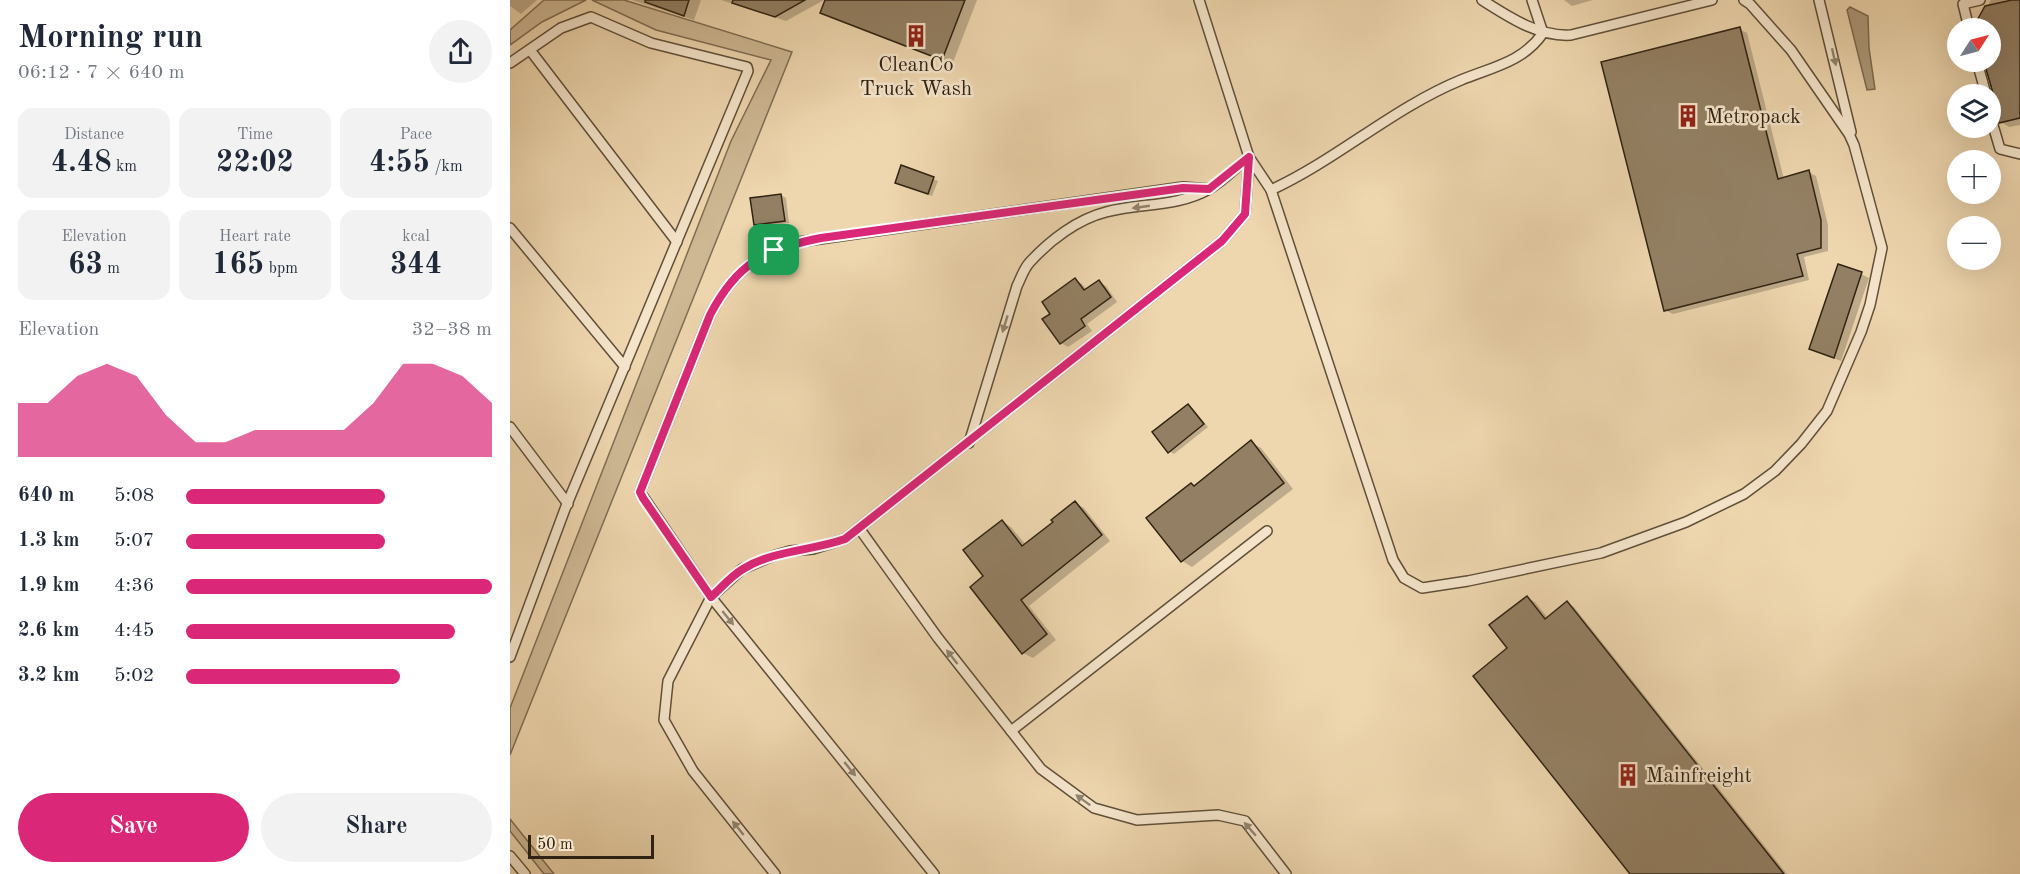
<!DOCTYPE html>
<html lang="en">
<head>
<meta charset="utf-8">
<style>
	body { margin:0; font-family:"Old Standard TT",serif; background:#f2f2f3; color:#1f2937; height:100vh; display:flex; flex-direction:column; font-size:22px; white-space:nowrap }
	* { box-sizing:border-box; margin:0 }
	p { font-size:20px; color:#747a83 }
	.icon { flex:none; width:33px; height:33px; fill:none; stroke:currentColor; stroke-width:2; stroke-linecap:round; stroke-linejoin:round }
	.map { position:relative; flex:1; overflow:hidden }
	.drawer { display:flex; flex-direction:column; background:#fff; width:510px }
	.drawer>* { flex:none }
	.needle { width:39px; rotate:54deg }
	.fabs { position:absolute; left:1437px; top:18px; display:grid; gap:12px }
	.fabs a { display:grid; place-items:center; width:54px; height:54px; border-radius:50%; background:#fff; box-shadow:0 6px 24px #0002; font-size:30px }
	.scale { position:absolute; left:18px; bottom:15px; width:126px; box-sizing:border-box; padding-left:6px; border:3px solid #302313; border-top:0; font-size:16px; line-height:21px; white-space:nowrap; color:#302313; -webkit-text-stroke:4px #f4e4ca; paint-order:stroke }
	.pin { position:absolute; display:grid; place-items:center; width:51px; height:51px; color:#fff; margin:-26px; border-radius:12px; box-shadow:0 3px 9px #0006 }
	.round { display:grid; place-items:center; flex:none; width:63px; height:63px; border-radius:32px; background:#f2f2f3 }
	.summary { display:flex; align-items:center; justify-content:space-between; height:102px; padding:0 18px }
	h1 { font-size:33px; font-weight:700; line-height:45px }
	.figures { display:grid; grid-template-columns:repeat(3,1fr); gap:9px; height:102px; padding:6px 18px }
	.figures div { display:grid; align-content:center; border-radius:15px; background:#f2f2f3; text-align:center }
	.figures b { font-size:30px; font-weight:700 }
	.figures small { font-size:16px; font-weight:400 }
	.figures p { font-size:16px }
	.chart { height:168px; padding:12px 18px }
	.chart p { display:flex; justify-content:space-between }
	.chart svg { width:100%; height:108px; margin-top:6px; fill:#db2777; opacity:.7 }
	.primary-button { display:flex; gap:12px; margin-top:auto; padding:12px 18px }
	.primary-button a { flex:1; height:69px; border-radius:36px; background:#db2777; color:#fff; font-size:24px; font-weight:700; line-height:69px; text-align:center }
	.primary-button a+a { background:#f2f2f3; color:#1f2937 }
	ul { padding:0 18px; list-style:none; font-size:20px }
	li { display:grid; grid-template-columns:96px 72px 1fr; align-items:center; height:45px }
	li i { height:15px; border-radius:8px; background:#db2777 }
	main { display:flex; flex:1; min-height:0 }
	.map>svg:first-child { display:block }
</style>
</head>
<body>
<main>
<section class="drawer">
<div class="summary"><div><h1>Morning run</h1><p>06:12 · 7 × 640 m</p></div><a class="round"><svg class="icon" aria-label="share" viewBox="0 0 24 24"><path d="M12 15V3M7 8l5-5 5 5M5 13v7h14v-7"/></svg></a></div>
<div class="figures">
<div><p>Distance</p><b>4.48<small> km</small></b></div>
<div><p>Time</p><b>22:02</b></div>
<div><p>Pace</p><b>4:55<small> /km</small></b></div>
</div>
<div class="figures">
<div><p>Elevation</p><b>63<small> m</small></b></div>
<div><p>Heart rate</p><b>165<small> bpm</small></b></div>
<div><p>kcal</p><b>344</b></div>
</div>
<div class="chart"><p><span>Elevation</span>32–38 m</p>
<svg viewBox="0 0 160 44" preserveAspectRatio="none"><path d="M0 44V22L10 22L20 11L30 6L40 11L50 27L60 38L70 38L80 33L90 33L100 33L110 33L120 22L130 6L140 6L150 11L160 22V44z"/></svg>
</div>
<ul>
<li><b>640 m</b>5:08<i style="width:65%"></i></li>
<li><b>1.3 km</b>5:07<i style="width:65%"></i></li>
<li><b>1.9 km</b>4:36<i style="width:100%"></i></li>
<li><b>2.6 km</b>4:45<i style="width:88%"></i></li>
<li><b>3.2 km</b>5:02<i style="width:70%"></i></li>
</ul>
<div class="primary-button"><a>Save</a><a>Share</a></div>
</section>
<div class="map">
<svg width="1510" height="874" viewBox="0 0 1510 874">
	<rect width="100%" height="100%" fill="#eed6ae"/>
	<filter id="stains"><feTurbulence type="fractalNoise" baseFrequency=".00333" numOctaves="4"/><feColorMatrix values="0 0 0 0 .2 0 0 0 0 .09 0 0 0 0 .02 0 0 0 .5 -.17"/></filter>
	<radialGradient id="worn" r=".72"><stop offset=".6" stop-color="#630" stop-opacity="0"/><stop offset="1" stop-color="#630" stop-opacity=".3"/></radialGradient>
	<!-- green -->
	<g fill="#ceb894" stroke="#7f6e54" stroke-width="1.5">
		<polygon points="34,0 76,0 32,22 0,45 0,30"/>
		<polygon points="82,0 114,0 282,52 0,755 0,708 221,141 261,60 146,30"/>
		<polygon points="0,820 0,819 44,874 34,874 0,831"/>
	</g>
	<!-- water -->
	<polygon fill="#ad9979" stroke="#7b6a50" stroke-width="1.5" points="1340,7 1358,16 1359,48 1365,89 1357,90 1337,10"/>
	<!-- shadow -->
	<g fill="#0003">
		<polygon points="0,0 27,0 11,14 0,6"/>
		<polygon points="122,0 191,0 184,20"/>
		<polygon points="211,0 314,0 276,21"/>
		<polygon points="316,0 467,0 442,65 321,18 312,12"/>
		<polygon points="1054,0 1083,0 1062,6"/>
		<polygon points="1481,0 1510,0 1510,125 1499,127 1491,122 1488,112 1482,108 1481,100 1484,97 1484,92 1475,62 1480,62 1480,28 1467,28 1467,25"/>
		<polygon points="1229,29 1237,33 1274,179 1299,172 1306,176 1318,225 1318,251 1294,257 1299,280 1163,314 1155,310"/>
		<polygon points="392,167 428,181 422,196 392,185"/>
		<polygon points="271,195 276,198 279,223 250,227 245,224"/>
		<polygon points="1351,274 1359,278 1331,361 1300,349"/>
		<polygon points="565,280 572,284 577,290 589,282 596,286 607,302 577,324 582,331 558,347 551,343 542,314"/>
		<polygon points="678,406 683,409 698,427 664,454 659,451"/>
		<polygon points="741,442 751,448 783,489 682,567 672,561 638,518 681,484 686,487"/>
		<polygon points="565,503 574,508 600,541 519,606 546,640 523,658 513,653 475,577 492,521 501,527 516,545 545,522"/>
		<polygon points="1017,598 1025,602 1038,618 1057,603 1064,607 1277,874 1122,874 999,648"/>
	</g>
	<!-- building -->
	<g fill="#938064" stroke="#302313" stroke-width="1.5">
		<polygon points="135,0 179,0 174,16 135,2"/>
		<polygon points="223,0 295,0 265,17 222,3"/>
		<polygon points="315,0 455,0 432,60 310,13"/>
		<polygon points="1502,0 1510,0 1510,118 1489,123 1486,113 1481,108 1483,93 1474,62 1480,62 1480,28 1466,28 1465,24 1475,6"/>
		<polygon points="1230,27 1268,179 1299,170 1311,220 1311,248 1287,254 1293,276 1154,311 1091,62"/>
		<polygon points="391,165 424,177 418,194 385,183"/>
		<polygon points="271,194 275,221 244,225 240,198"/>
		<polygon points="1328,264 1352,272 1324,358 1299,349"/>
		<polygon points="565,278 574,290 589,280 601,297 571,319 575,326 550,344 532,319 540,314 532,302"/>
		<polygon points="678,404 694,424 658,453 642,432"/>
		<polygon points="741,440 774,483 671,562 636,518 681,483 684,486"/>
		<polygon points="565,501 592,535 511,600 537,634 512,654 460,587 473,576 453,550 492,520 512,546 543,522 541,520"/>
		<polygon points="1017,596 1035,619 1057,601 1274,874 1120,874 963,676 997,648 979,625"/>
	</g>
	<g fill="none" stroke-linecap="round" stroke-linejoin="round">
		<!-- service casing -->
		<g stroke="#60503a" stroke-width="12">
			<g id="service">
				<polyline points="689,0 739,157 761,190 883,560 894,578 912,588 958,581 1091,553 1176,522 1234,494 1265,471 1291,444 1317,411 1351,332 1360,305 1372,248 1344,145 1339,134 1281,50 1240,4 1234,0"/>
				<path d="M972 0C999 17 1028 37 1061 35L1202 0"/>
				<polyline points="1309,0 1341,132"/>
				<polyline points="1459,28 1453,4 1470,0"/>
				<polyline points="20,50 167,242"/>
				<polyline points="1467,62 1476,94"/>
				<polyline points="0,63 51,28 81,17 141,43 237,67 238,71 55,509 0,657"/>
				<polyline points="1480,115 1490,149 1510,154"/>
				<path d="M761 190C828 159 883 108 951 80 983 67 1013 62 1033 33L1022 0"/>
				<polyline points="0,228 115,367"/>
				<polyline points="0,427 58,504"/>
				<path d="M459 443 507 286C511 278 514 268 520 262 540 240 568 219 596 212 630 203 668 207 699 189 713 181 726 167 739 157"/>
				<polyline points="349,528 428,638 531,769 584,808 627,820 708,815 735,821 776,874"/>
				<polyline points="501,731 757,531"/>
				<polyline points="0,856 15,874"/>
				<polyline points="265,874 183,771 154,720 158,681 201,597 232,569 263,556 280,551 303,549 335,539 712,241 735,214 739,157"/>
				<path d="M424 874 201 597 130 492 200 315C221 275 244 254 289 242L673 187 699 189"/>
			</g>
		</g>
		<!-- service -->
		<use href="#service" stroke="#f4e4ca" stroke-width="9"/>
	</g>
	<!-- one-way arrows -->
	<defs><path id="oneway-solid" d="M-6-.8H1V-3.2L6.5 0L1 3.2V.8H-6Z" transform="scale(1.5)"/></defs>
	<g fill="#92846e">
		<use href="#oneway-solid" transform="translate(1324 57) rotate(77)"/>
		<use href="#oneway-solid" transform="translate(631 207) rotate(172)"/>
		<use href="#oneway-solid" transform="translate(495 324) rotate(107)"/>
		<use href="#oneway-solid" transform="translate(218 618) rotate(51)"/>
		<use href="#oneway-solid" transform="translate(442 657) rotate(-128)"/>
		<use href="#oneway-solid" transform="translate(340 769) rotate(51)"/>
		<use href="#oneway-solid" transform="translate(573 800) rotate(-144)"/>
		<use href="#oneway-solid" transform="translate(228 828) rotate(-129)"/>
		<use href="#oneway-solid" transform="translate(740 829) rotate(-131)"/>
	</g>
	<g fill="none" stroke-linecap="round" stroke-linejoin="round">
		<!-- route casing -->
		<g stroke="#fff" stroke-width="12">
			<path id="route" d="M739 157 735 214 712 241 335 539C301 551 264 550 233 569 221 576 211 588 201 597L133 498 130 492 200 315C227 263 255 249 311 238L673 188 699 189Z"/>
		</g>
		<!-- route -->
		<use href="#route" stroke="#db2777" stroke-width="8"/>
	</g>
	<!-- icons -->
	<defs>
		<g id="building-bare" transform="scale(1.8)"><path d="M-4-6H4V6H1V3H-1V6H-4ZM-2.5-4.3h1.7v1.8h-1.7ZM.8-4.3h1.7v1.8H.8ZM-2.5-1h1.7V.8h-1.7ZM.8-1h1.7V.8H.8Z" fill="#8f2418" stroke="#f4e4ca" stroke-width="2.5" paint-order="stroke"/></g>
	</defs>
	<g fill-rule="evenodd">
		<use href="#building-bare" x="406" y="36"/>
		<use href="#building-bare" x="1178" y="116"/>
		<use href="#building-bare" x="1118" y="775"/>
	</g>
	<g text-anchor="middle" stroke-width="5" stroke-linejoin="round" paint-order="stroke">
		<!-- poi labels -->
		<g font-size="21" fill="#302313" stroke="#f4e4ca" text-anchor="start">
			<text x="406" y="71" text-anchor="middle">CleanCo<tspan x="406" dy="24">Truck Wash</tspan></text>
			<text x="1196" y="123">Metropack</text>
			<text x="1136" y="782">Mainfreight</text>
		</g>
	</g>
	<rect width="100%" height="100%" filter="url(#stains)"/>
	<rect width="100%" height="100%" fill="url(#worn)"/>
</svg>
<div class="fabs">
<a><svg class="needle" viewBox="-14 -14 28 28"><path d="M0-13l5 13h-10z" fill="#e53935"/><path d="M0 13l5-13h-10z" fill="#747a83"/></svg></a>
<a><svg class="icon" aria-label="layers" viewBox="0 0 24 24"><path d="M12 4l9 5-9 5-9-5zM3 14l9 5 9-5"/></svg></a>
<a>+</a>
<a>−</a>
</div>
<div class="scale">50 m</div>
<div class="pin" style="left:264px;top:250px;background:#1e9e55"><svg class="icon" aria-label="arrive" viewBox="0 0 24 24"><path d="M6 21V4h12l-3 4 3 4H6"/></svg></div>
</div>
</main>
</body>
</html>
